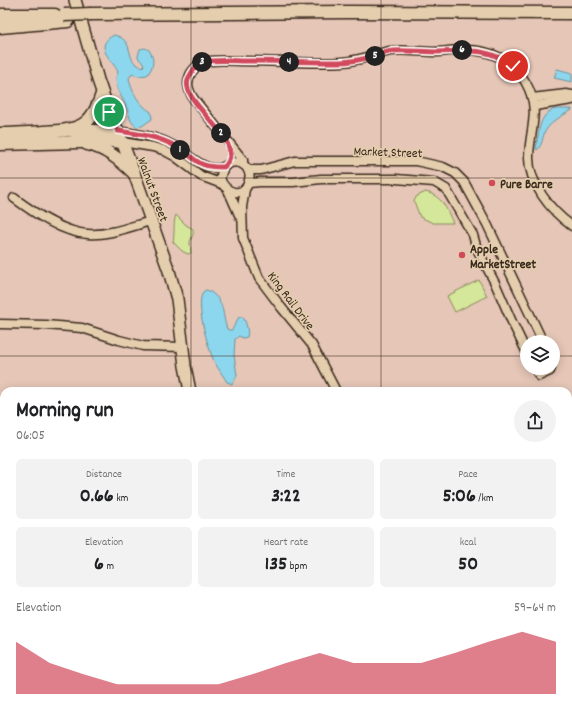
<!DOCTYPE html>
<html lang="en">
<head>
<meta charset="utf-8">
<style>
	body { margin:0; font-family:Dekko,sans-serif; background:#f2f2f2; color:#202124; height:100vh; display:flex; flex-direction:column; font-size:15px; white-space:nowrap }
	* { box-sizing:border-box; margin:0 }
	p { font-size:13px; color:#757577 }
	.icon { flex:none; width:22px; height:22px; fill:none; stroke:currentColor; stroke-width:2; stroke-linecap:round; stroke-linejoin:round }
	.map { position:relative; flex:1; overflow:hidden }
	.sheet { position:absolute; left:0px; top:387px; width:572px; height:324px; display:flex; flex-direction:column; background:#fff; border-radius:12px 12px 0 0; box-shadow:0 2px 10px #0003 }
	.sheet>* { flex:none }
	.fabs { position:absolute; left:520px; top:335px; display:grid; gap:8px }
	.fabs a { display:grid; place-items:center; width:40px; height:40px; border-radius:50%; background:#fff; box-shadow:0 2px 10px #0003; font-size:20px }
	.pin { position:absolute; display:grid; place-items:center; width:34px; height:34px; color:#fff; margin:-17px; border:2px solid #fff; border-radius:50%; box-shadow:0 1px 4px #0007 }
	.km { position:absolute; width:20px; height:20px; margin:-10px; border-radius:50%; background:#222; color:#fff; font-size:11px; line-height:20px; text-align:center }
	.round { display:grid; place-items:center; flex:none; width:42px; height:42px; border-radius:21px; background:#f2f2f2 }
	.overview { display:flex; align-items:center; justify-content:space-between; height:68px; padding:0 16px }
	h1 { font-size:22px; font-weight:700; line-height:30px }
	.figures { display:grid; grid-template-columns:repeat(3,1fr); gap:6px; height:68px; padding:4px 16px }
	.figures div { display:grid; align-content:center; border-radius:6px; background:#f2f2f2; text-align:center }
	.figures b { font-size:20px; font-weight:700 }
	.figures small { font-size:11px; font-weight:400 }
	.figures p { font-size:11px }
	.chart { height:112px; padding:8px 16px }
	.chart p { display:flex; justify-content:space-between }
	.chart svg { width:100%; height:72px; margin-top:4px; fill:#d1495b; opacity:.7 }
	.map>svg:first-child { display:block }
</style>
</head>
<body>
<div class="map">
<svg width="572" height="711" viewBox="0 0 572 711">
	<rect width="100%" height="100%" fill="#e5c6b7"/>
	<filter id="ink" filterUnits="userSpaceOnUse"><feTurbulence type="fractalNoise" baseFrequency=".025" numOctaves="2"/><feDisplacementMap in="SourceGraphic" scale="8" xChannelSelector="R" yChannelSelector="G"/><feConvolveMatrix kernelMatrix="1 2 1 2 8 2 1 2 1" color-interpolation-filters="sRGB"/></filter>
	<g filter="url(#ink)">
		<!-- green -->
		<g fill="#d5e79b" stroke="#88885c">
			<path d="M426 192C443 197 446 208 453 223H433L420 217 414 201 417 196Z"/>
			<path d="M176 215 186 225 193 229V234L190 242 191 253 188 254 182 251 173 242C175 234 173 222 176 215Z"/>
			<polygon points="479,280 487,296 455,312 447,296"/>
			<polygon points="572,562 572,711 454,711 465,707 568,707 568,563"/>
			<polygon points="264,707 443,707 450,711 313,711 312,710 264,711"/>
		</g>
		<!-- water -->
		<g fill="#8dd7ee" stroke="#6c929b">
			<path d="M114 35C138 41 122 62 143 67L144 64 139 59 138 56 140 49 145 48 149 50C155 59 154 67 147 75L138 76 132 74 129 78C131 91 139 105 151 112L152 119 142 126 136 127 131 121 125 104 117 88 116 77 118 72C113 60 92 46 114 35Z"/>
			<polygon points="557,69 572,73 572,82 554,78"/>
			<path d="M556 109H572V110C563 115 552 121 546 130 542 136 543 145 537 150L536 149C539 134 538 113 556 109Z"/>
			<path d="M207 290C226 300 221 312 227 329L229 330H232L239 317H243C246 322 249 332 247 337L243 338 239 336 235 339 234 355 237 376 232 384 227 382C223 375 218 369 214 361 208 348 194 301 204 291Z"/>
			<polygon points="413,707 502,707 498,711 409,711"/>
		</g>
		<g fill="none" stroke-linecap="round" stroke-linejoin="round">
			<!-- minor casing -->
			<g stroke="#3b2a1e" stroke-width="11">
				<g id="minor">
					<polyline points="532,98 566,94 572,95"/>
					<polyline points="535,106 572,100"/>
					<path d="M118 131C138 134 157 136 174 146 186 152 195 163 208 167 212 168 220 169 223 167 226 166 228 164 231 163 242 160 252 169 249 180 246 198 225 195 220 178L224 167"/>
					<polyline points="122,142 153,147 163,150 176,157 201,176 222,184"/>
					<path d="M243 164V160L193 98C188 89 186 83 191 73 194 69 197 65 201 63 209 59 234 61 243 61 276 61 310 64 343 62 359 61 375 54 390 51 403 49 422 52 435 52 444 52 453 50 463 50 488 49 513 59 526 83 541 110 530 128 529 156 528 183 551 211 572 226"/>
					<polyline points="248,170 261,170 295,161 416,161 443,167 455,173 464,182 487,224 543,342"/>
					<polyline points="249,183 260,182 293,182 321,179 396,179 434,182 446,189 473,235 477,249 495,283 512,322 527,353"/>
					<polyline points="245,189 242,207 243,238 259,278 281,307 312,345 336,391"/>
					<polyline points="228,190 240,217"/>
					<path d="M14 198C33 212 63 233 88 234 107 236 132 226 151 221"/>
					<polyline points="0,324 46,325 82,328 119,340 143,346 183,347"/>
					<polyline points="535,368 539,376 550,371 551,368"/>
					<polyline points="568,436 572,433"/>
					<polyline points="0,485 4,476"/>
					<polyline points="0,606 4,613"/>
					<polyline points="10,711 12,707"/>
				</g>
			</g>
			<!-- major casing -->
			<g stroke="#3b2a1e" stroke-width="14">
				<g id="major">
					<polyline points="75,0 98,80 109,112 118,131 134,173 169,271 177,299 185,366 190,391"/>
					<polyline points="198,707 198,711"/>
				</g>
			</g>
			<!-- highway casing -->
			<g stroke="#3b2a1e" stroke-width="15">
				<g id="highway">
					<polyline points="91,14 348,12 572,13"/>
					<polyline points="0,15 55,15"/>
					<polyline points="0,27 68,21"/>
					<polyline points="73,131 118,131"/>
					<path d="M0 134C15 134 29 133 44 132 78 130 91 129 102 94"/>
					<polyline points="0,144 80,142 103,140 122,142"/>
					<path d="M87 144C106 148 120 160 134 173"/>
				</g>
			</g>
			<!-- minor -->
			<use href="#minor" stroke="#e4ceae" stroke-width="8"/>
			<!-- major -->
			<use href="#major" stroke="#e4ceae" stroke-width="11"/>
			<!-- highway -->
			<use href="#highway" stroke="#e4ceae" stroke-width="12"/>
			<!-- highway-bridge casing -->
			<g stroke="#3b2a1e" stroke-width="15" stroke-linecap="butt">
				<polyline id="highway-bridge" points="64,15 91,14"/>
			</g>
			<!-- highway-bridge -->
			<use href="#highway-bridge" stroke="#e4ceae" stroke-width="12"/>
		</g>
	</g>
	<g fill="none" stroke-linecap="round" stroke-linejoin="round" filter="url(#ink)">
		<!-- route casing -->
		<g stroke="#fff" stroke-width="8">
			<path id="route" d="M109 112 118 131C138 134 157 136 175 146 197 157 194 168 224 167 251 142 180 105 188 80 189 77 192 72 194 69 196 66 200 63 203 62 216 59 235 61 249 61 279 61 309 62 339 62 351 62 364 59 375 56 381 54 387 51 393 51 408 50 423 52 438 52 468 51 488 47 513 66"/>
		</g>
		<!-- route -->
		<use href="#route" stroke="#d1495b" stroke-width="5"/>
	</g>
	<!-- grid -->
	<path fill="none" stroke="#3b2a1e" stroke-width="1" stroke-opacity="0.55" d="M191 0V391M381 0V391M0 178H572M0 356H527M553 356H572M0 533H4M568 533H572M191 707V711M381 707V711"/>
	<!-- markers -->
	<g fill="#d1495b" stroke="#e4ceae" stroke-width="1.5">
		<circle cx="492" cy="183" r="4"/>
		<circle cx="462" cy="255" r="4"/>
	</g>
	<g text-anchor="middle" stroke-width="3.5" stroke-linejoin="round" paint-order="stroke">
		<!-- street labels -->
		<g font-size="13" fill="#3b2a1e" stroke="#e4ceae">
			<text transform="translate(388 151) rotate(2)" y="5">Market Street</text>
			<text transform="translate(154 189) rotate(70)" y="5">Walnut Street</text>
			<text transform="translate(292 300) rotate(53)" y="5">King Rail Drive</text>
		</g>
		<!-- poi labels -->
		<g font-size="13" font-weight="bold" fill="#3b2a1e" stroke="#e4ceae" text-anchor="start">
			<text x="500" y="188">Pure Barre</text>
			<text x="470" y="253">Apple<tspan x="470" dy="15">MarketStreet</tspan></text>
		</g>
	</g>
</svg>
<div class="fabs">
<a><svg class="icon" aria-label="layers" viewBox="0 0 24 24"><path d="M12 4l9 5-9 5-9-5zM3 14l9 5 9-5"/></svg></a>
</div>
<div class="pin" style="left:109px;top:112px;background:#1e9e55"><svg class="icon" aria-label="arrive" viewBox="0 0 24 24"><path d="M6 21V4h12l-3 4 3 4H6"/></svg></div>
<div class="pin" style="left:513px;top:66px;background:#d93025"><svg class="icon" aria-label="check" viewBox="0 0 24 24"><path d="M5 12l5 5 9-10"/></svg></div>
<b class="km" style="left:180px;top:150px">1</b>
<b class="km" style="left:221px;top:133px">2</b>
<b class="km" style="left:202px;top:62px">3</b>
<b class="km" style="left:289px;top:62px">4</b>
<b class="km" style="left:375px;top:56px">5</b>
<b class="km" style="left:462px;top:50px">6</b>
<section class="sheet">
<div class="overview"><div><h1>Morning run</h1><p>06:05</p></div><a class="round"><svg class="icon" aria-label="share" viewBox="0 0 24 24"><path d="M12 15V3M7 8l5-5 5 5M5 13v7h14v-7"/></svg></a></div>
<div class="figures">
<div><p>Distance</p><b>0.66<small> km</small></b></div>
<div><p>Time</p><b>3:22</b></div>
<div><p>Pace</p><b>5:06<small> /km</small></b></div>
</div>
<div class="figures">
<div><p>Elevation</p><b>6<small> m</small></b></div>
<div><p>Heart rate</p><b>135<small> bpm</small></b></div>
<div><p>kcal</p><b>50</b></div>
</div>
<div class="chart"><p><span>Elevation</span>59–64 m</p>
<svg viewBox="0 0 160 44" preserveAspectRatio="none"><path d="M0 44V12L10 25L20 32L30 38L40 38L50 38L60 38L70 32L80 25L90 19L100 25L110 25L120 25L130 19L140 12L150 6L160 12V44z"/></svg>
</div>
</section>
</div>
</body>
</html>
